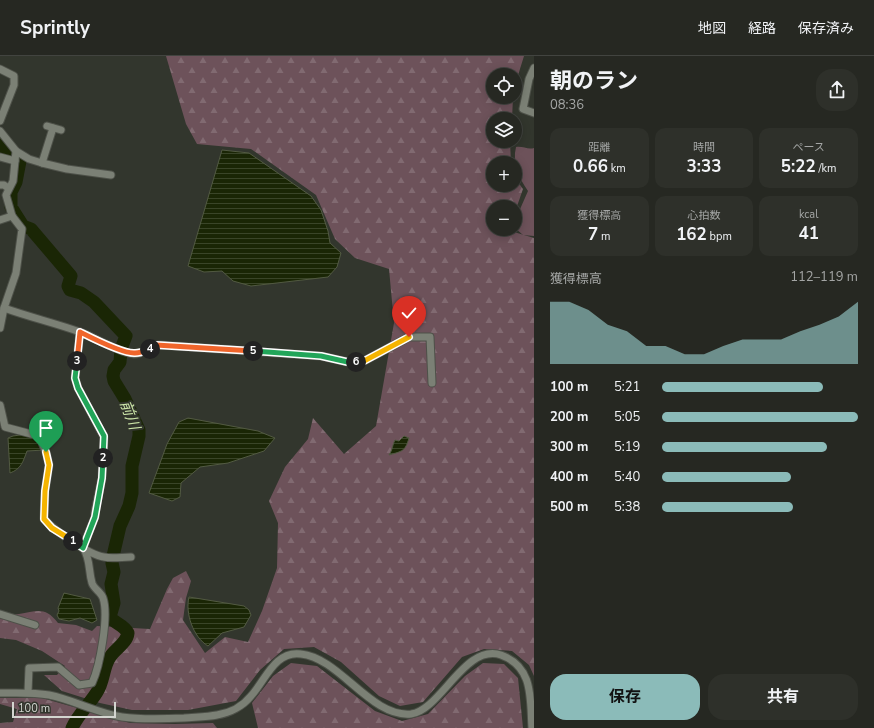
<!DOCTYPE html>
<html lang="ja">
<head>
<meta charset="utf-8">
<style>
	body { margin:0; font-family:"Nunito Sans","Noto Sans JP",sans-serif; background:#2e302a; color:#f1f3f6; height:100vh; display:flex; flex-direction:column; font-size:15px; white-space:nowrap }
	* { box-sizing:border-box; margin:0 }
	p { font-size:13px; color:#a4a6a5 }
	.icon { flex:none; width:22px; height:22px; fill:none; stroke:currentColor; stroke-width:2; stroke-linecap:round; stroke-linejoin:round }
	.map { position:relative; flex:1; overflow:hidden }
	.side { display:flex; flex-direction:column; background:#262822; width:340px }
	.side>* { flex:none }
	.tools { position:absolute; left:486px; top:12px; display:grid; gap:8px }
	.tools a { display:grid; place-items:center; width:36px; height:36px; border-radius:50%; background:#262822; box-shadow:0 2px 10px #0003,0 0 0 1px #424440; font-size:20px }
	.scale { position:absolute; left:12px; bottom:10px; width:104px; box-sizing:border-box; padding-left:4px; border:2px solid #d3d5d0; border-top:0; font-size:11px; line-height:14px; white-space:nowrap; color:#d3d5d0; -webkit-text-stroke:3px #32362d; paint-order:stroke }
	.pin { position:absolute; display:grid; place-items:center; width:34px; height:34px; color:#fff; margin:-41px -17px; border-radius:50% 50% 50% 0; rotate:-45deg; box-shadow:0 0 4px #0007 }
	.pin .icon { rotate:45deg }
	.km { position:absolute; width:20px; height:20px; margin:-10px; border-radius:50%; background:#222; color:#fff; font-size:11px; line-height:20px; text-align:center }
	.round { display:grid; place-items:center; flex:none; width:42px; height:42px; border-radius:16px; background:#2e302a }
	.overview { display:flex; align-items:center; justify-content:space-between; height:68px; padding:0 16px }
	h1 { font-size:22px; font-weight:700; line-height:30px }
	.stats { display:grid; grid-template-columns:repeat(3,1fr); gap:6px; height:68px; padding:4px 16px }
	.stats div { display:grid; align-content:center; border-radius:10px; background:#2e302a; text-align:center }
	.stats b { font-size:17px; font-weight:700 }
	.stats small { font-size:11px; font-weight:400 }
	.stats p { font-size:11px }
	.chart { height:112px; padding:8px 16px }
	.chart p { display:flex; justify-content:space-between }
	.chart svg { width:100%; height:72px; margin-top:4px; fill:#8bbbb9; opacity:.7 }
	.action { display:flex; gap:8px; margin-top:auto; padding:8px 16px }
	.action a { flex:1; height:46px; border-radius:16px; background:#8bbbb9; color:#111; font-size:16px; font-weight:700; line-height:46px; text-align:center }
	.action a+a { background:#2e302a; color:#f1f3f6 }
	ul { padding:0 16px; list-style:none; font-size:13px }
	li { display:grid; grid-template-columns:64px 48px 1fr; align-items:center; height:30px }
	li i { height:10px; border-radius:5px; background:#8bbbb9 }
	header { display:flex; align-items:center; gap:24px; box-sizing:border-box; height:56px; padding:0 20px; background:#262822; border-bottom:1px solid #424440 }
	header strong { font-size:19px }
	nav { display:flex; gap:22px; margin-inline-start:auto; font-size:14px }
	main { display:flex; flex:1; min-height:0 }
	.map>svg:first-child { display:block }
</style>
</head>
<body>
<header>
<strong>Sprintly</strong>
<nav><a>地図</a><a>経路</a><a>保存済み</a></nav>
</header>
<main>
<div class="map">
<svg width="534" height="672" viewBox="0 0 534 672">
	<defs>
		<pattern id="forest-firs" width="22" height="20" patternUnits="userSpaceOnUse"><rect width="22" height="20" fill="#6d525a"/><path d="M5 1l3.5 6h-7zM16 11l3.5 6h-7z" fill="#816a71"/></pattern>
		<pattern id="water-rules" width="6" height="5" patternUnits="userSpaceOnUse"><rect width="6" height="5" fill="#1a2605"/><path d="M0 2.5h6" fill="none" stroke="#3a4528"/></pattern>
	</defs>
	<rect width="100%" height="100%" fill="#32362d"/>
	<!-- green -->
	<path fill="#6d525a" d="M516 91C523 90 528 94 534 92V180L523 179 515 172 517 160 528 135C519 122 512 107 516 91Z"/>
	<!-- forest -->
	<g fill="url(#forest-firs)">
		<path d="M166 0H524L515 29V19H493V41H513L512 63H493V85H510L511 107H493V129H515V122L523 133 515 156V151H493V173H514V176L534 182V620L529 609 512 595 484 593 462 601 423 646 400 650 379 640 341 606 314 591 284 593 260 614 236 645 188 654H132L100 647 62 635 44 619H57L65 610 42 595 16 584 0 582V560C6 559 13 559 19 558 37 555 45 550 58 567L76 569 92 575 97 570 150 573 167 533 173 522 186 515 191 525 186 542 183 564 205 597 225 581 248 586 262 555 277 512 278 467 269 445 285 411 308 383 313 362 344 398 376 370 394 267 389 213 355 202 335 183 316 139 251 93 197 88 186 68Z"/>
		<polygon points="291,607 317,610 375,655 402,665 428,658 465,620 483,607 504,608 518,622 523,672 258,672 252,647 273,620"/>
		<polygon points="0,642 42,642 130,667 175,668 213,667 217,672 0,672 0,667 13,666 17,653 0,648"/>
	</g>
	<!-- water -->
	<g fill="url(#water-rules)" stroke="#525a42">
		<polygon points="222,94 249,97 311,140 321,154 328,175 330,187 341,197 337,211 328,221 251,230 233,225 222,215 204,216 188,210"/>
		<polygon points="188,362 258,375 275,382 264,395 228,407 200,411 181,427 180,441 172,445 149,437 167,388 179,366"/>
		<path d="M20 379 39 382 44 394 27 395C23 406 21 413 10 417L8 382 13 380Z"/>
		<path d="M404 380 409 382C405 396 402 395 389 399 393 393 392 390 395 384L399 385Z"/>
		<polygon points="64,537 90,543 97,564 92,567 80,562 69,565 59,563 57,559 59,555 58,552"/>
		<path d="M189 541 244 550 249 554 251 559 244 571 222 577 208 590C193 581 185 557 189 541Z"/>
	</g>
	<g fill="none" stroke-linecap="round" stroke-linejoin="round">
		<!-- river -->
		<path stroke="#1a2605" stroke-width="13" d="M0 84 3 87V96L9 99H13L20 105 16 126 11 136V151L23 170 31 173 71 220 68 230 70 234 81 237 94 246 126 280 121 293 120 306 114 314 113 320 114 325 125 343 139 374V380L132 410V437L129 450 120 470 113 500 112 507 114 516 111 528 114 547 110 561C115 568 123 568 128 577 127 587 115 593 110 601 103 611 104 626 97 636 89 649 78 658 72 672"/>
		<!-- minor casing -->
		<g stroke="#4e5149" stroke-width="9">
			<g id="minor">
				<polyline points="534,12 529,23 523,53 534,57"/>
				<polyline points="0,13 14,20 14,29 0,65"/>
				<polyline points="47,70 61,74"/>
				<polyline points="0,75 16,95 13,125 6,139 12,160 0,164"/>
				<polyline points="16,95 29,103 42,107 67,113 111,119"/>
				<polyline points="0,101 15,105"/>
				<polyline points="42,107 53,72"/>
				<polyline points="0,129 4,129 8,132"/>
				<path d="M12 160 22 173 16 217 4 252C29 261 55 267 80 276 94 281 120 297 134 298 144 298 151 289 160 289L321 300 352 307 364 305 409 281H430L432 327"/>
				<polyline points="0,272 4,252"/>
				<path d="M0 349 5 371 39 380 46 396 49 409 45 435 44 463C55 475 89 499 104 501 112 503 122 501 131 501"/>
				<polyline points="0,558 35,569"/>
				<path d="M28 636 29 612 58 611 79 629 92 627C100 610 109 560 103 542 101 536 94 533 92 527 88 513 91 505 83 491L95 461V456L102 422 104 381 78 332 75 322 80 276"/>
				<path d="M0 637C17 637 33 636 49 639 74 644 97 657 122 661 143 664 164 663 184 662 195 661 207 661 217 659 230 657 243 650 251 640 265 625 275 594 301 598 340 602 371 662 411 658 441 654 465 587 501 599 534 611 530 643 532 672"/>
			</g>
		</g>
		<!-- minor -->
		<use href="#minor" stroke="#7b8075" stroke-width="7"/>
	</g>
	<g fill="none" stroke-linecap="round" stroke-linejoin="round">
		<!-- split-1 casing -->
		<g stroke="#fff" stroke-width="8">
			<polyline id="split-1" points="46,396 49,409 45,435 44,463 52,472 73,485"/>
		</g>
		<!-- split-2 casing -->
		<g stroke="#fff" stroke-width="8">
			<polyline id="split-2" points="73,485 83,492 95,461 102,422 103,402"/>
		</g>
		<!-- split-3 casing -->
		<g stroke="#fff" stroke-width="8">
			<polyline id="split-3" points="77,305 75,322 78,332 104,380 103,402"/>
		</g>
		<!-- split-4 casing -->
		<g stroke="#fff" stroke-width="8">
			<path id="split-4" d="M77 305 80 276C92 282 123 298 135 297 141 297 145 295 150 293"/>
		</g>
		<!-- split-5 casing -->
		<g stroke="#fff" stroke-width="8">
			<polyline id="split-5" points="150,293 156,289 253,295"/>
		</g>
		<!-- split-6 casing -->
		<g stroke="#fff" stroke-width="8">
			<polyline id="split-6" points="253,295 321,300 352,307 356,306"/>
		</g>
		<!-- split-7 casing -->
		<g stroke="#fff" stroke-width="8">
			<polyline id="split-7" points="356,306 364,305 409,281"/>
		</g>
		<!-- split-1 -->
		<use href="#split-1" stroke="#f5b400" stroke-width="5"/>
		<!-- split-2 -->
		<use href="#split-2" stroke="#22a559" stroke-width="5"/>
		<!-- split-3 -->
		<use href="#split-3" stroke="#22a559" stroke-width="5"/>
		<!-- split-4 -->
		<use href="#split-4" stroke="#f0652b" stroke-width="5"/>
		<!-- split-5 -->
		<use href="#split-5" stroke="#f0652b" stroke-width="5"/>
		<!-- split-6 -->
		<use href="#split-6" stroke="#22a559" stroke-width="5"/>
		<!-- split-7 -->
		<use href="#split-7" stroke="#f5b400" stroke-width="5"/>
	</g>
	<g text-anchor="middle" stroke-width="4" stroke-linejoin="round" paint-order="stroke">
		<!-- water labels -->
		<g font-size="15" font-style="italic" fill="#cde6a9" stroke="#32362d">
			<text transform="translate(130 359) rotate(69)" y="5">前川</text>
		</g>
	</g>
</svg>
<div class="tools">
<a><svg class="icon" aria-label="locate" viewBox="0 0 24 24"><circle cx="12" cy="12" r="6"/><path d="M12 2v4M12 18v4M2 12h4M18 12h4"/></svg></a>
<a><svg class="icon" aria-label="layers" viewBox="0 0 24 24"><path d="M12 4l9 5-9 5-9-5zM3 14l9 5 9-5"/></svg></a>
<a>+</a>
<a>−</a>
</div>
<div class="scale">100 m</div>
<div class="pin" style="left:46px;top:396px;background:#1e9e55"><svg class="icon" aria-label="arrive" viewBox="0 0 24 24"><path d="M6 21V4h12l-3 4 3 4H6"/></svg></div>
<div class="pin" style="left:409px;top:281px;background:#d93025"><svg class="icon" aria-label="check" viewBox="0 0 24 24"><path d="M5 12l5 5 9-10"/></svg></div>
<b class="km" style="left:73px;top:485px">1</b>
<b class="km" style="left:103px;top:402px">2</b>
<b class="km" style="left:77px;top:305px">3</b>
<b class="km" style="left:150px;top:293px">4</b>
<b class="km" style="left:253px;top:295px">5</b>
<b class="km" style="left:356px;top:306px">6</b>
</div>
<section class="side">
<div class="overview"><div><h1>朝のラン</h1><p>08:36</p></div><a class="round"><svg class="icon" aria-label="share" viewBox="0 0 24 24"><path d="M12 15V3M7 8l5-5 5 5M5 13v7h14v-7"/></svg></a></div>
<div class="stats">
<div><p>距離</p><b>0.66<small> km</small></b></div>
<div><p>時間</p><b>3:33</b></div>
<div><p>ペース</p><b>5:22<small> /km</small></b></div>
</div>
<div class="stats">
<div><p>獲得標高</p><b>7<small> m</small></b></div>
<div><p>心拍数</p><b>162<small> bpm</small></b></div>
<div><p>kcal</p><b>41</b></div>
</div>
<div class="chart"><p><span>獲得標高</span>112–119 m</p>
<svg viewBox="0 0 160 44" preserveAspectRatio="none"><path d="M0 44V6L10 6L20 11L30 20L40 24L50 33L60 33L70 38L80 38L90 33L100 29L110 29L120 29L130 24L140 20L150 15L160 6V44z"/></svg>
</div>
<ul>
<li><b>100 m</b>5:21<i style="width:82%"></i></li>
<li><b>200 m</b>5:05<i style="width:100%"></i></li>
<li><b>300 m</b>5:19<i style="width:84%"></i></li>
<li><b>400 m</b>5:40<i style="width:66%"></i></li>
<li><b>500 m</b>5:38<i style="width:67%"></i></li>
</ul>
<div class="action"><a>保存</a><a>共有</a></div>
</section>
</main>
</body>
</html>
